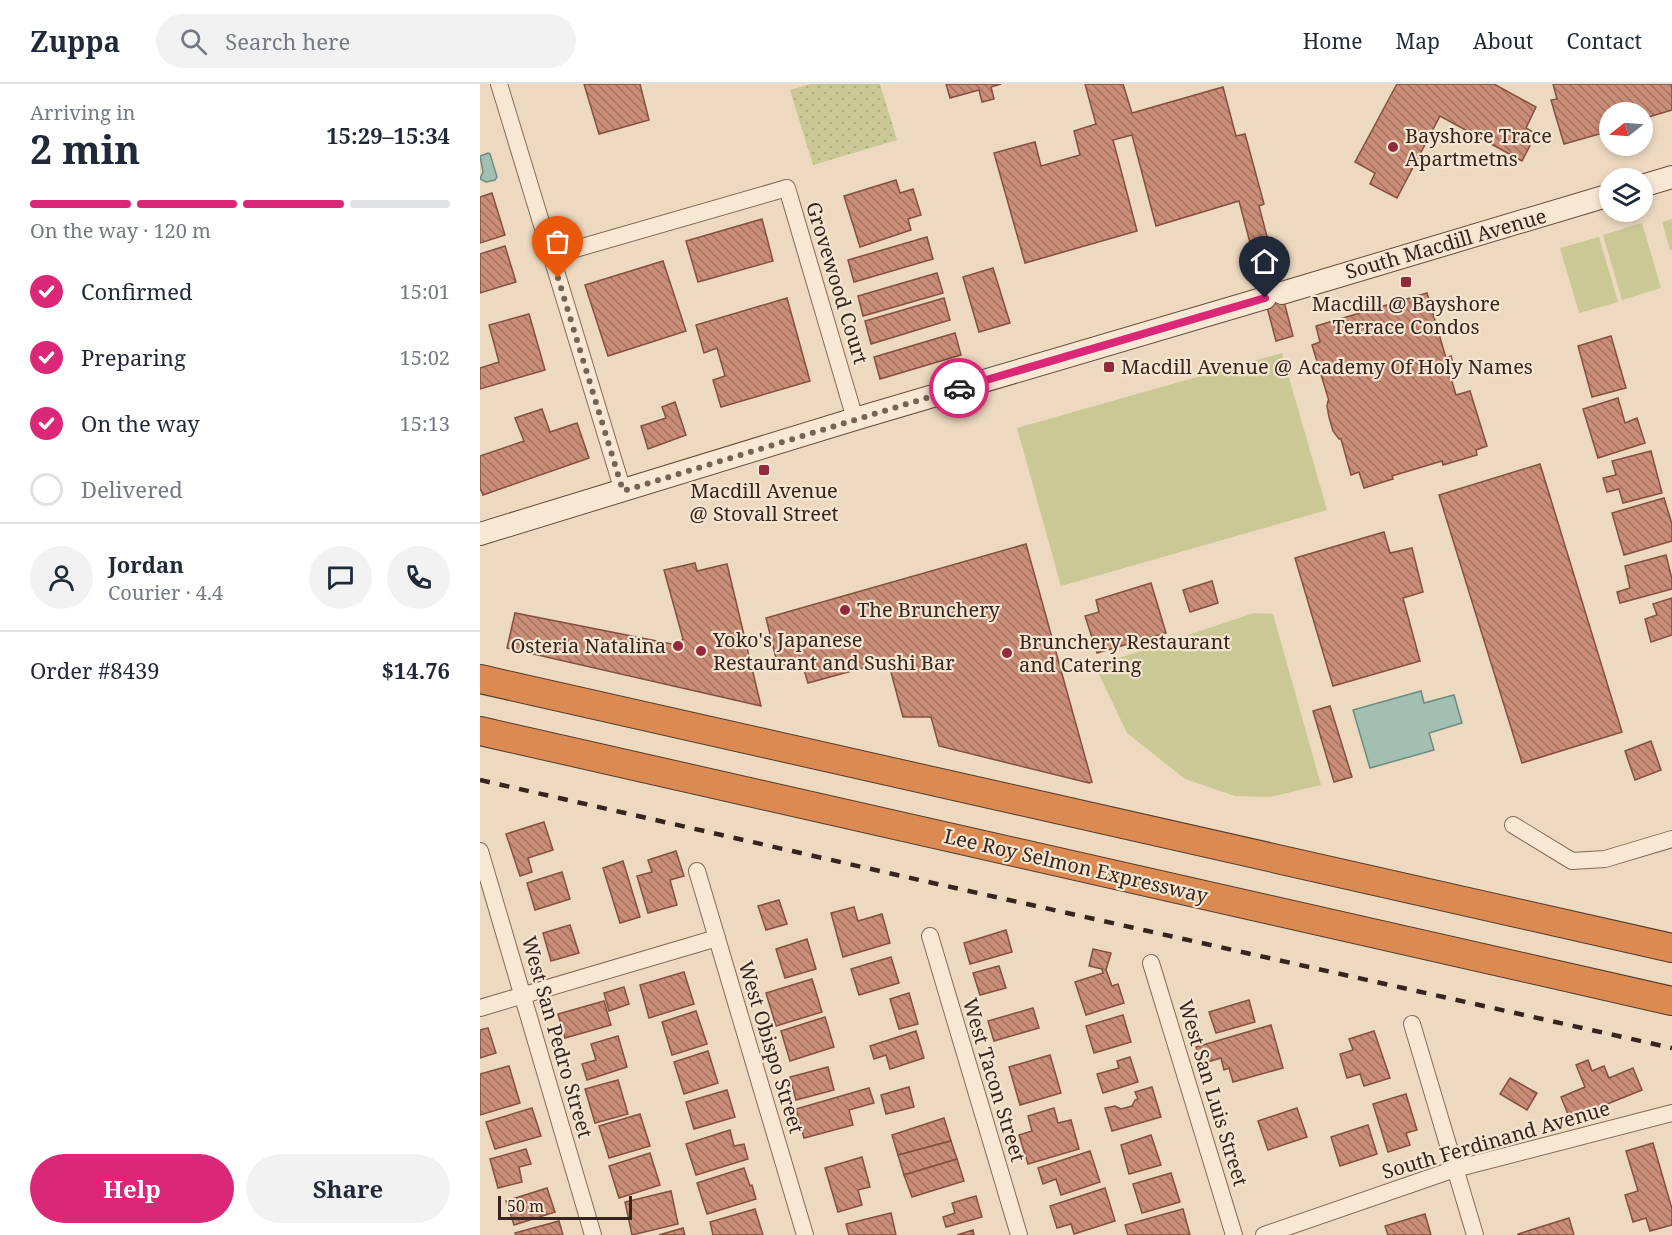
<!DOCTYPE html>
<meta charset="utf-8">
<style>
:root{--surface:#fff;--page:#f2f2f3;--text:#1f2937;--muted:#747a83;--line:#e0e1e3;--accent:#db2777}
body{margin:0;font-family:"Noto Serif",serif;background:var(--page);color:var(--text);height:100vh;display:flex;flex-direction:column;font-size:22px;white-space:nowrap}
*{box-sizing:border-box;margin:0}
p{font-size:20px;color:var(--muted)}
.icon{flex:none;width:33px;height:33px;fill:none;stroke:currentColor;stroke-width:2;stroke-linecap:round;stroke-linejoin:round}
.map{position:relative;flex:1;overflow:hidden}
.drawer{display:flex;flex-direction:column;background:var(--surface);width:480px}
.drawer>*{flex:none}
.needle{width:39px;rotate:253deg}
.fabs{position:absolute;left:1119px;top:18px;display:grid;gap:12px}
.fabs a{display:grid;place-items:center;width:54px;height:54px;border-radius:50%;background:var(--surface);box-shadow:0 3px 9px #0003;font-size:30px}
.scale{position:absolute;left:18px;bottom:15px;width:134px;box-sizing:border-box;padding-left:6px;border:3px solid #35251d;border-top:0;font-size:16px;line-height:21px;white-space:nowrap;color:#35251d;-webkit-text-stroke:4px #f4e4d0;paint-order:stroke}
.pin{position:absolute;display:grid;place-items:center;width:51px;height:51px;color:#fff;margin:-62px -26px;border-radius:50% 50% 50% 0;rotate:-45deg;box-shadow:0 0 6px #0007}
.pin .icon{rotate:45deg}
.courier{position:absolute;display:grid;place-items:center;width:60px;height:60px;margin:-30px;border:4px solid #db2777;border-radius:50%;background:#fff;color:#222;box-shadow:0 2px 8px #0007}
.summary em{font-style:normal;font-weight:700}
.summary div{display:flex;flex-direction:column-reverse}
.summary{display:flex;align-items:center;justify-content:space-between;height:102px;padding:0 30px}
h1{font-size:39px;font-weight:700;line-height:45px}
.bar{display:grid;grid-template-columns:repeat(4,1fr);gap:9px 6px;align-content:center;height:72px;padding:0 30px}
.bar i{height:8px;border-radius:4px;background:var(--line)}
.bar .selected{background:var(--accent)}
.bar p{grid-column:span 4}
.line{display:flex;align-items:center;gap:15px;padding:0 30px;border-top:2px solid var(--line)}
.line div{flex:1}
.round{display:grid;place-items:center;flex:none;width:63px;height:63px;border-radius:32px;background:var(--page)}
ol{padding:0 30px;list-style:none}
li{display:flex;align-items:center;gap:18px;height:66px}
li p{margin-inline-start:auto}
li .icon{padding:6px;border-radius:50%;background:var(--accent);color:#fff;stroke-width:4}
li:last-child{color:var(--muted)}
li i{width:33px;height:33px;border:3px solid var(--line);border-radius:50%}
.primary-button{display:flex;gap:12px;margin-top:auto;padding:12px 30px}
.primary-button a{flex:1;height:69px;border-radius:36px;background:var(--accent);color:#fff;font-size:24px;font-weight:700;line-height:69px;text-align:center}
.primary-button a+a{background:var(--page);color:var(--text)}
header{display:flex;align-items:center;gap:36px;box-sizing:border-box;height:84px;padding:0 30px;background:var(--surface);border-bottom:2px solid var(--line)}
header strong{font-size:28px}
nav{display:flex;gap:33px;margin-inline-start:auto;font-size:21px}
.search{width:420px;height:54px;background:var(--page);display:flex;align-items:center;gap:15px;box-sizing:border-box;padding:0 21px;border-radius:33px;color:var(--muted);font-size:22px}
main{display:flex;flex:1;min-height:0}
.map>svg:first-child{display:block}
.green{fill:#cac895}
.park{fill:url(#park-dots)}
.water{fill:#a3bfb2;stroke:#6b8c7f;stroke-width:1.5}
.building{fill:url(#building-back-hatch);stroke:#84503f;stroke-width:1.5}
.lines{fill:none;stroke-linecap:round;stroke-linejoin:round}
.street-casing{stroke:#856a59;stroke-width:18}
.secondary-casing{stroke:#674b3c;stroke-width:24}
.highway-casing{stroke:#53392d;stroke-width:30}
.street{stroke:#f8e7d3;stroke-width:16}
.secondary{stroke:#f8e7d3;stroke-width:22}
.highway{stroke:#db8a52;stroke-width:28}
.rail{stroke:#35251d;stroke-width:4.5;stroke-dasharray:10 10;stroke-linecap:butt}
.done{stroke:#756456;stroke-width:6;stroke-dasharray:0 10.8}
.route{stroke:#db2777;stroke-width:8}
.poi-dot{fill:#932a3b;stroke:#f4e4d0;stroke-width:2}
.labels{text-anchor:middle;stroke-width:4.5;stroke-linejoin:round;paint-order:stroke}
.poi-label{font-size:20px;fill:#35251d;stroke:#f4e4d0;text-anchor:start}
.street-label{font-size:20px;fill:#35251d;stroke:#f4e4d0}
</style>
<header>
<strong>Zuppa</strong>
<div class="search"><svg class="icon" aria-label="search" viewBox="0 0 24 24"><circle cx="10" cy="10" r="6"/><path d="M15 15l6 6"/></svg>Search here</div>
<nav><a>Home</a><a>Map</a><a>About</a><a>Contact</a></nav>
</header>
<main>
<section class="drawer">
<div class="summary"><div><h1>2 min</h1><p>Arriving in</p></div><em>15:29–15:34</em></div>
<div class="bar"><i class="selected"></i><i class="selected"></i><i class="selected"></i><i></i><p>On the way · 120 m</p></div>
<ol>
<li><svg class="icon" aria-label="check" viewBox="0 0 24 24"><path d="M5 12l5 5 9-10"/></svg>Confirmed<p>15:01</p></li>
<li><svg class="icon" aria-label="check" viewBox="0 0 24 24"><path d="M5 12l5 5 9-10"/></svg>Preparing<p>15:02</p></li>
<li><svg class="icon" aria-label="check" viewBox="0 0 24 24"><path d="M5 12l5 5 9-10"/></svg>On the way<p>15:13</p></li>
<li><i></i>Delivered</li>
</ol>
<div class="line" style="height:108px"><a class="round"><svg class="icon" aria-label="person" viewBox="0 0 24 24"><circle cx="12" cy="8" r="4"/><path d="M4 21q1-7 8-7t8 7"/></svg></a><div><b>Jordan</b><p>Courier · 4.4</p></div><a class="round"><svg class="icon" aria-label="chat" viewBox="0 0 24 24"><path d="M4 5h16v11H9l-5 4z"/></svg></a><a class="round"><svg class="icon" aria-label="phone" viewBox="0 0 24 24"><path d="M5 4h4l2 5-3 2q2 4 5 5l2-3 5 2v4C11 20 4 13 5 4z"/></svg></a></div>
<div class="line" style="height:78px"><div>Order #8439</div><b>$14.76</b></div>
<div class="primary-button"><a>Help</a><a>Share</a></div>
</section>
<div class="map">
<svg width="1192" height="1151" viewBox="0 0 1192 1151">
<defs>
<pattern id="park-dots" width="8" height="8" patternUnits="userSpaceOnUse" patternTransform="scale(1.5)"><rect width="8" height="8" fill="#cac895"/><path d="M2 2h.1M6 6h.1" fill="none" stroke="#aeac80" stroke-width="1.8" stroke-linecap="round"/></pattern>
<pattern id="building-back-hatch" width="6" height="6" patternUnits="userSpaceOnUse" patternTransform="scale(1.5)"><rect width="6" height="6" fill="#ca8d77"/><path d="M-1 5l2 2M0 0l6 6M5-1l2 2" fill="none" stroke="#a57361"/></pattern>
</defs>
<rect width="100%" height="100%" fill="#edd9c0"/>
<!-- green -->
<g class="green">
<path d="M1192,135v31h-2l-8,-28z"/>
<path d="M1162,139l19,65 -39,12 -19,-65z"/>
<path d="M1119,153l19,65 -39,11 -19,-65z"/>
<path d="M802,269l45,157 -266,76 -44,-158z"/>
<path d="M774,529l19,1 48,171 -51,12 -35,-1 -50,-17 -58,-46 -32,-67z"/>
</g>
<!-- park -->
<path class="park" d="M330,0h70l17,56 -84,25 -23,-75z"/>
<!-- water -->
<g class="water">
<path d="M8,69l2,1 7,23 -2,3 -9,2 -6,-3 3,-7 -3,-16z"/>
<path d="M941,607l3,12 30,-8 8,28 -33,10 5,17 -64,18 -17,-58z"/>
</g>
<!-- building -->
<g class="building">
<path d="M104,0h56l9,36 -50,14z"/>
<path d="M466,0h55l-10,3 3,12 -12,3 -3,-12 -29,8z"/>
<path d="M605,0h38l9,29 91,-26 13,49 9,-2 19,70 -5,2 34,130 -17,5 -37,-140 -83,25 -24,-91 -19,5 24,91 -112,32 -31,-110 41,-11 6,24 39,-11 -6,-24 22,-7z"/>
<path d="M917,0h97l42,23 -10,21 10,6 -14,27 -82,-45 -43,82 -27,-14 5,-11 -20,-11z"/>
<path d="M1073,0h119v26l-30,9v-7h-7v-1l-6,1h-19v19l-46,13 -13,-44 6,-1z"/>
<path d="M416,96l4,13 13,-4 8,26 -13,4 3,11 -51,17 -16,-51z"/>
<path d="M12,109l13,42 -25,8v-46z"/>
<path d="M282,135l11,42 -75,21 -12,-41z"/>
<path d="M447,153l6,22 -79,23 -6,-22z"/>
<path d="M25,162l11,36 -36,11v-39z"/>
<path d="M183,177l23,70 -78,25 -23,-71z"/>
<path d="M513,184l17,55 -31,9 -16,-55z"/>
<path d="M457,189l6,20 -80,23 -5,-20z"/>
<path d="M947,209l19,65 5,-2 2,7 -6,2 9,30 14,-4 17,55 -11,4 1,5 -34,10 -1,-4 -50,15 1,3 -29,9 -5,-16 -8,3 -10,-36h-2l-6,-8 -4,-14 -2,-11 1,-5h1l-17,-56 8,-3 -4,-16z"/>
<path d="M307,214l23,83 -89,26 -8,-27 12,-4 -8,-28 -13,5 -8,-28z"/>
<path d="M464,214l6,22 -79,24 -6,-23z"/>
<path d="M49,230l16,56 -65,19v-21l19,-6 -10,-37z"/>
<path d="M475,249l6,22 -81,24 -6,-22z"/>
<path d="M1131,252l15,52 -34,9 -14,-51z"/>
<path d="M1138,314l7,25 12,-5 8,25 -47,15 -15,-49z"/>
<path d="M195,318l11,33 -38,14 -7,-23 25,-8 -4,-11z"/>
<path d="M62,325l8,23 27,-9 12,35 -106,37 -3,-7v-32l44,-15 -9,-23z"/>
<path d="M1171,367l11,42 -39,10 -4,-14 -12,3 -4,-14 13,-3 -4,-14z"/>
<path d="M1060,380l82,268 -100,31 -83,-268z"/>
<path d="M1184,414l8,26v17l-48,14 -12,-42z"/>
<path d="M904,448l6,21 22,-5 11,44 -20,6 17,63 -87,25 -38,-128z"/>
<path d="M546,460l66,238 -3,1 -150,-37 -8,-29h-28l-15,-56 -80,22 -7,-23 -23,6 -12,-48z"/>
<path d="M1186,471l6,24v10l-52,14 -3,-11 13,-4 -5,-22z"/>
<path d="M215,479l2,8 30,-7 34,142 -254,-58 8,-35 162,32 6,-6 -19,-69z"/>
<path d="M732,497l6,22 -28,9 -7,-22z"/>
<path d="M671,499l15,50 -69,20 -12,-37 14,-4 -3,-12z"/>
<path d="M1192,514v37l-21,7 -6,-23 12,-4 -4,-11z"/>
<path d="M850,622l22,71 -18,5 -21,-71z"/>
<path d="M1171,657l10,29 -26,10 -10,-29z"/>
<path d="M64,738l9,28 -25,8 4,14 -12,4 -14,-42z"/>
<path d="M196,767l8,25 -14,4 7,25 -29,8 -11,-37 15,-4 -4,-12z"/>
<path d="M143,777l17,56 -20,6 -17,-55z"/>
<path d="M82,788l8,27 -35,11 -8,-27z"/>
<path d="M299,816l8,24 -21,6 -8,-24z"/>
<path d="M374,823l4,14 24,-7 8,29 -47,14 -12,-44z"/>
<path d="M90,841l9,28 -28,8 -8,-28z"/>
<path d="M526,846l6,22 -42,12 -6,-21z"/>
<path d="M327,855l9,30 -31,9 -9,-29z"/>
<path d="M613,865l18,4 -5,17 6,16 6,-2 6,19 -38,12 -11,-33 28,-9 -1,-4 -13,-3z"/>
<path d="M411,873l8,26 -40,12 -8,-26z"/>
<path d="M519,882l7,22 -26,7 -7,-22z"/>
<path d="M204,888l10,32 -45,14 -9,-33z"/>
<path d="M332,895l10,33 -46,14 -10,-33z"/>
<path d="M144,903l5,17 -20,7 -5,-18z"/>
<path d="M429,909l9,31 -19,5 -9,-30z"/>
<path d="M769,916l6,22 -39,11 -7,-21z"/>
<path d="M124,917l7,24 -46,13 -7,-24z"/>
<path d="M553,924l6,20 -45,13 -6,-20z"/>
<path d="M216,927l11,33 -35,11 -10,-33z"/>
<path d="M643,931l8,27 -37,11 -8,-27z"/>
<path d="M345,933l9,30 -44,14 -9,-30z"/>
<path d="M791,941l12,43 -50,14 -4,-14 -5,2 -3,-12 -20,6 -5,-17z"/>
<path d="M8,944l8,25 -16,5v-28z"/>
<path d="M436,947l8,27 -34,11 -4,-14 -12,4 -4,-13z"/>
<path d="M894,947l16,47 -26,8 -4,-12 -13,4 -7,-24 13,-4 -4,-11z"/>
<path d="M138,952l9,31 -40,13 -5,-16 14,-4 -5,-16z"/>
<path d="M228,967l10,32 -34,11 -10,-32z"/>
<path d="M570,971l11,38 -41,12 -11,-38z"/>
<path d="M650,973l8,25 -35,11 -6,-19 22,-6 -2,-7z"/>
<path d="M1108,976l4,11 12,-5 5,12 24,-10 9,22 -72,29 -9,-22 24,-10 -9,-22z"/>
<path d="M29,982l11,37 -40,12v-41z"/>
<path d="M348,983l6,23 -38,10 -6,-23z"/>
<path d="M1030,994l27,15 -10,17 -27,-16z"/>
<path d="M138,996l10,34 -33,9 -10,-34z"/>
<path d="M429,1003l5,20 -28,7 -5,-19z"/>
<path d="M672,1003l9,30 -49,14 -7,-23 10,-2 6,3 11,-3 3,-6 3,-1 -3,-7z"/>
<path d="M389,1004l5,15 -25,7 4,15 -49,13 -8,-29z"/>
<path d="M247,1006l8,27 -41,12 -8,-27z"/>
<path d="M926,1010l11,36 -11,3 4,12 -22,7 -15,-48z"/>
<path d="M52,1024l9,28 -46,13 -9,-27z"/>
<path d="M574,1024l4,15 13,-3 8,29 -51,15 -9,-29 13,-4 -4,-15z"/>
<path d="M817,1024l10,29 -39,13 -10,-29z"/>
<path d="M160,1030l10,32 -41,12 -10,-32z"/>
<path d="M464,1034l7,23 -53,14 -6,-20z"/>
<path d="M888,1041l9,29 -37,12 -9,-29z"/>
<path d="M250,1046l4,16 10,-2 4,15 -52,16 -10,-31z"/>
<path d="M671,1051l10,30 -32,9 -8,-29z"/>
<path d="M471,1057l6,18 -53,16 -6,-20z"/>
<path d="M1173,1059l19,66v16l-22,6 -4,-13 -13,4 -8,-27 13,-4 -12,-40z"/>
<path d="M46,1065l5,15 -12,3 3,15 -24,6 -8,-29z"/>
<path d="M610,1067l10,31 -39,13 -5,-16 -13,5 -5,-16z"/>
<path d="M170,1069l10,32 -41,13 -10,-32z"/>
<path d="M382,1073l8,30 -12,3 4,15 -24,7 -13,-44z"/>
<path d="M477,1075l7,22 -52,16 -8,-22z"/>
<path d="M264,1084l6,18 2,-1 4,14 -49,15 -10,-31z"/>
<path d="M691,1089l9,29 -38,11 -9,-29z"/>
<path d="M67,1104l8,24 -41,13 -8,-24z"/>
<path d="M625,1104l10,33 -41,13 -3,-10 -14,4 -7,-22z"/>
<path d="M191,1107l7,33 -46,11 -7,-33z"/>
<path d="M496,1112l6,21 -36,10 -3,-10 12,-4 -3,-10z"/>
<path d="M275,1125l8,26h-50l-3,-13z"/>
<path d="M703,1125l7,26h-62l-3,-10z"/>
<path d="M411,1129l5,22h-47l-3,-11z"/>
<path d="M945,1130l6,21h-43l-3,-9z"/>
<path d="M1089,1134l5,17h-56v-1z"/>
<path d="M79,1137l4,14h-47l-1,-2z"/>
<path d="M203,1144l2,7h-26z"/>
<path d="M493,1146l1,5h-17z"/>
</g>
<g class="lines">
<!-- street casing -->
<g class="street-casing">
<g id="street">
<path d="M19,0l124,407"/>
<path d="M71,172l236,-68 68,231"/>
<path d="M1033,741l59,36 33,-2 67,-20"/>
<path d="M0,767l113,384"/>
<path d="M217,787l108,364"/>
<path d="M450,852l89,299"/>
<path d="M671,879l83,272"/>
<path d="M0,924l237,-70"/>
<path d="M932,940l63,211"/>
<path d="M784,1151l191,-66 217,-56"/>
</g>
</g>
<!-- secondary casing -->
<g class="secondary-casing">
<g id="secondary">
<path d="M1162,102l30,-9"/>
<path d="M802,209l328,-98"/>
<path d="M0,450l375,-115 410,-121"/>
</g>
</g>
<!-- highway casing -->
<g class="highway-casing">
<g id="highway">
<path d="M0,595l1192,269"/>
<path d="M0,647l1192,270"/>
</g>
</g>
<!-- street -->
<use href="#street" class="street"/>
<!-- secondary -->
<use href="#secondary" class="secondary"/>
<!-- highway -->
<use href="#highway" class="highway"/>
<!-- rail -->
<path class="rail" d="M0,696l426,97 766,171"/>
</g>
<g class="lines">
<!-- done -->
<path class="done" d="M78,194l65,213 336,-103"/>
<!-- route -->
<path class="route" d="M479,304l306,-90"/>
</g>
<!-- markers -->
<g class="poi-dot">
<circle cx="913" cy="63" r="6"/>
<rect x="920" y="192" width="12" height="12" rx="3"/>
<rect x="623" y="277" width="12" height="12" rx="3"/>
<rect x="278" y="380" width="12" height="12" rx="3"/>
<circle cx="365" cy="526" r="6"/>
<circle cx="198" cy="562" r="6"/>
<circle cx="221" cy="567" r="6"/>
<circle cx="527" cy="569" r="6"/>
</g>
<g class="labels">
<!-- poi labels -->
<g class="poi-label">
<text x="925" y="59">Bayshore Trace<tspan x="925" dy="23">Apartmetns</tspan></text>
<text x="926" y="227" text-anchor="middle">Macdill @ Bayshore<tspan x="926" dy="23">Terrace Condos</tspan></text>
<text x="641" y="290">Macdill Avenue @ Academy Of Holy Names</text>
<text x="284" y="414" text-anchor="middle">Macdill Avenue<tspan x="284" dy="23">@ Stovall Street</tspan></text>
<text x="377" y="533">The Brunchery</text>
<text x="233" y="563">Yoko's Japanese<tspan x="233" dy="23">Restaurant and Sushi Bar</tspan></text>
<text x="539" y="565">Brunchery Restaurant<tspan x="539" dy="23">and Catering</tspan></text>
<text x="186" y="569" text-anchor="end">Osteria Natalina</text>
</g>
<!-- street labels -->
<g class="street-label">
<text transform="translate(966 160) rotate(-16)" y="7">South Macdill Avenue</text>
<text transform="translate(357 199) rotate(73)" y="7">Grovewood Court</text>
<text transform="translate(596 782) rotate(13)" y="7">Lee Roy Selmon Expressway</text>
<text transform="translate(77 953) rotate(74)" y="7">West San Pedro Street</text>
<text transform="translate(291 963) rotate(73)" y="7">West Obispo Street</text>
<text transform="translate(514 996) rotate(73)" y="7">West Tacon Street</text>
<text transform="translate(733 1009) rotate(73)" y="7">West San Luis Street</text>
<text transform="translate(1016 1056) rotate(-16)" y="7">South Ferdinand Avenue</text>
</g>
</g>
</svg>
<div class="fabs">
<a><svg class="needle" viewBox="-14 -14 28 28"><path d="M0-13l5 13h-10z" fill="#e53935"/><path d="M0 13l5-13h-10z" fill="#747a83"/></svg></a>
<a><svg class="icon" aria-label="layers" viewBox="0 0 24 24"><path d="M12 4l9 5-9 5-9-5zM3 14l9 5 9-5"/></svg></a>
</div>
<div class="scale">50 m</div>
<div class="pin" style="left:78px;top:194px;background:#ea580c"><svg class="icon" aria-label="bag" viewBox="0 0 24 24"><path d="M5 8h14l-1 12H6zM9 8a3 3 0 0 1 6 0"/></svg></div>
<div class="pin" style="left:785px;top:214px;background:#1f2937"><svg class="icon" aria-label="home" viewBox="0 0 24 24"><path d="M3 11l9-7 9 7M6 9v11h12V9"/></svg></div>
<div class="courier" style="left:479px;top:304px"><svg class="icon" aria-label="car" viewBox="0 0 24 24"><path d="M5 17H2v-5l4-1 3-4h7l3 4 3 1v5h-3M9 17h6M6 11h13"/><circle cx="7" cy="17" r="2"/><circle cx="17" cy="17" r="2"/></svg></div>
</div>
</main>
